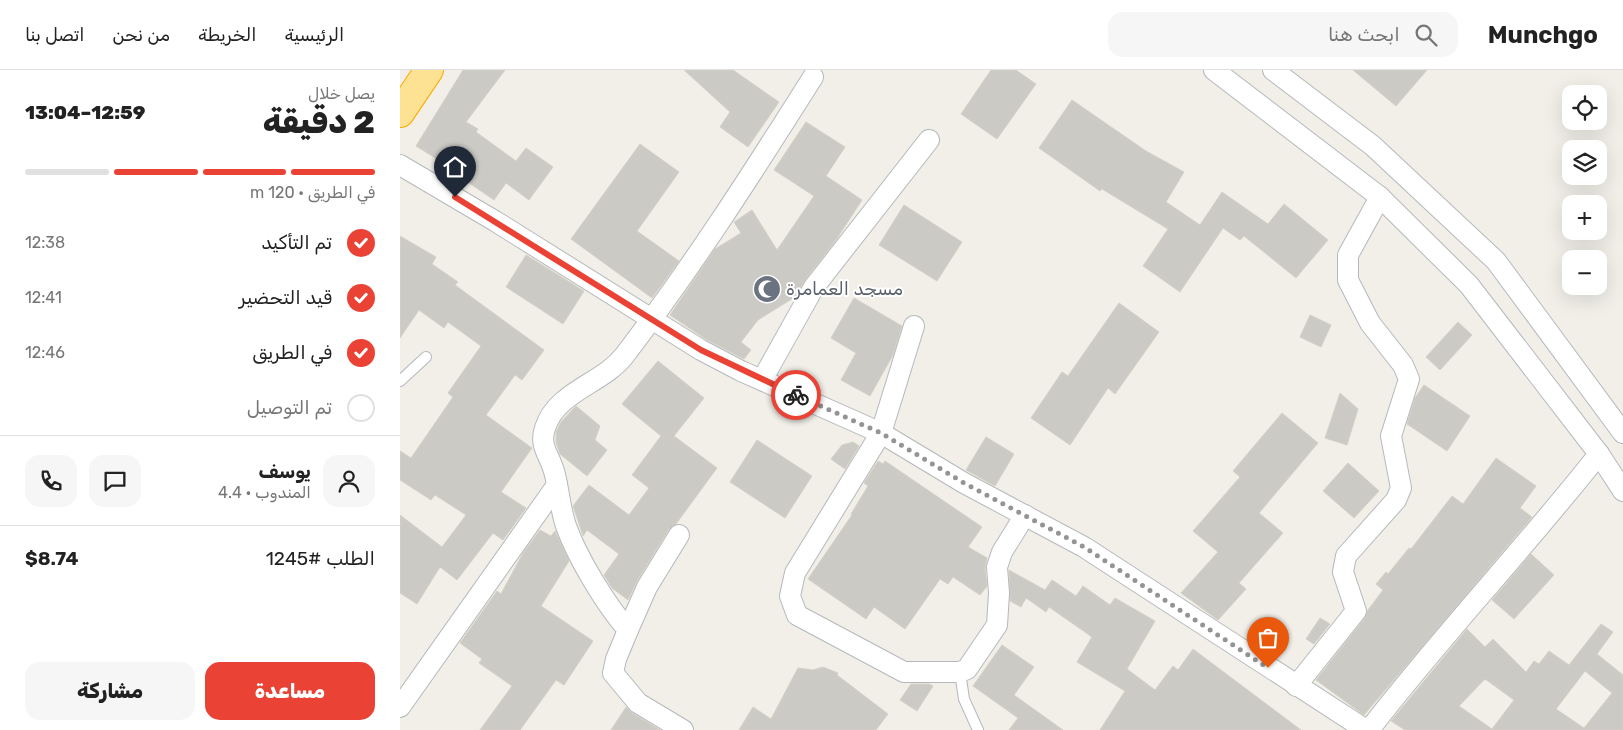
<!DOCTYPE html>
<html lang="ar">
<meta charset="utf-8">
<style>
:root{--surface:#fff;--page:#f6f6f6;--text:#222;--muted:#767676;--line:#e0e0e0;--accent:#ea4335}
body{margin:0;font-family:Rubik,Vazirmatn,sans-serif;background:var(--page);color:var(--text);direction:rtl;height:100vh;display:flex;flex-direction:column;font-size:19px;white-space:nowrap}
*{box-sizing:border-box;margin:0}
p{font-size:16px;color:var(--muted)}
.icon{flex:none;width:28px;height:28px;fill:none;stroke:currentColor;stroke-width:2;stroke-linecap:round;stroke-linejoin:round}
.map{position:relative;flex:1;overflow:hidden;direction:ltr}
.drawer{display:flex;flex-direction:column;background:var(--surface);width:400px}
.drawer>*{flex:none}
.tools{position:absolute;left:1162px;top:15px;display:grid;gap:10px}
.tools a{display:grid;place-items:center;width:45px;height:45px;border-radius:10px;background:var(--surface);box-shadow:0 5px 20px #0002;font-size:25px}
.pin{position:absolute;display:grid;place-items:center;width:42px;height:42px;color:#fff;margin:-51px -21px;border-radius:50% 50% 50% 0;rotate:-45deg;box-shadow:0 0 5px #0007}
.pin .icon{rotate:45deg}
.courier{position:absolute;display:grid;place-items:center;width:50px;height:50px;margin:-25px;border:4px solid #ea4335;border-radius:50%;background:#fff;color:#222;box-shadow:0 1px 6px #0007}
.headline em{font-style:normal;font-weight:800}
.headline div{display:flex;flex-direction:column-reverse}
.headline{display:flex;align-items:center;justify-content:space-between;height:85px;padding:0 25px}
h1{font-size:32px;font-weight:800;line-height:38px}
.bar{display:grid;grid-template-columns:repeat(4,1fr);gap:8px 5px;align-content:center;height:60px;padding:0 25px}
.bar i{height:6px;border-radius:4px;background:var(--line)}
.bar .current{background:var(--accent)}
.bar p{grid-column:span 4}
.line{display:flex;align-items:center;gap:12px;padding:0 25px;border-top:1px solid var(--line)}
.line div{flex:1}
.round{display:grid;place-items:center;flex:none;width:52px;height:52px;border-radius:15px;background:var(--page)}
ol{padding:0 25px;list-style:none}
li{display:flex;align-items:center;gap:15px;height:55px}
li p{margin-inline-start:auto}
li .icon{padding:5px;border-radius:50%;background:var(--accent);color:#fff;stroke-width:4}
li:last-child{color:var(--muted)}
li i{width:28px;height:28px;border:2px solid var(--line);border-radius:50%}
.primary-button{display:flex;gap:10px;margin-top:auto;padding:10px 25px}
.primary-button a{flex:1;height:58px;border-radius:15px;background:var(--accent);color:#fff;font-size:20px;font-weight:800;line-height:58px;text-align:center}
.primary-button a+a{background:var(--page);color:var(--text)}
header{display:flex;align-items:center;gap:30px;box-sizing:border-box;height:70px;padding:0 25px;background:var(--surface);border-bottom:1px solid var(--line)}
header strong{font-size:24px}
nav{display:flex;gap:28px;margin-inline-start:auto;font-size:18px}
.search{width:350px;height:45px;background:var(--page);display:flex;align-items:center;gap:12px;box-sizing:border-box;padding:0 18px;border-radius:15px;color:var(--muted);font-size:19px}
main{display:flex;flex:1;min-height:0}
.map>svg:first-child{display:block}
.building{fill:#cccac5;stroke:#d6d1c6;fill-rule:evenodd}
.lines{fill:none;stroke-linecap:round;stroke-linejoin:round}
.lane-casing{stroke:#b5b8bc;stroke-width:12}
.street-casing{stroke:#b5b8bc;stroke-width:22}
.highway-casing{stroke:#f9ab00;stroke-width:30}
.lane{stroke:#fff;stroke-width:10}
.street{stroke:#fff;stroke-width:20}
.highway{stroke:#fde293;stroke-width:28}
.done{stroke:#929495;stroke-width:5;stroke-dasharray:0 9}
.route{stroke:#ea4335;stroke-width:6}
.labels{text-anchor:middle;stroke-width:4;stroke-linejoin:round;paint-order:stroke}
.worship-label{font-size:18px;fill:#5b616d;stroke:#fff;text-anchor:start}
</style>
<header>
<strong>Munchgo</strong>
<div class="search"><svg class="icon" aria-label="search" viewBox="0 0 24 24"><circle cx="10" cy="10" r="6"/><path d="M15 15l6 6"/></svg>ابحث هنا</div>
<nav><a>الرئيسية</a><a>الخريطة</a><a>من نحن</a><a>اتصل بنا</a></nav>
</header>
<main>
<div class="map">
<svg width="1223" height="660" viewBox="0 0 1223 660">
<rect width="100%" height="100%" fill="#f1efe8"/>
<!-- building -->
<g class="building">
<path d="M63,0h42l-39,52 12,7 -2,3 40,29 10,-13 27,19 -24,33 -23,-17 -12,17 -35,-24 2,-2 -45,-28z"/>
<path d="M284,0h49l46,32 -31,45 -28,-20 10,-15z"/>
<path d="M591,0h25l20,14 -39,55 -36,-25z"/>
<path d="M953,0h74l-31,36z"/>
<path d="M672,30l74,51 38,21 -18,30 34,23 22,-33 46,32 16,-20 44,36 -32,38 -52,-42 -4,4 -17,-12 -43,64 -37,-26 25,-37 -66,-40 -2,2 -61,-43z"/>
<path d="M406,52l39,25 -19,29 36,24 -26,40 -31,40 -10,17 -37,23 -17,22 10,8 -7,9 -37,-19 -37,-25 45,-66 26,-16 -7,-11 18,-12 25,40 37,-54 -40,-26z"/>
<path d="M240,74l39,28 -42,59 42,30 -27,37 -81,-59z"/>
<path d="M504,135l58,37 -25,39 -58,-36z"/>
<path d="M0,166l36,21 -4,7 26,18 -3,3 89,65 -22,30 -7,-5 -29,40 46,33 -31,44 25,16 -23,32 -10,-7 -36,47 -17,-13 -23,37 -17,-11v-78l42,32 24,-32 -31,-20 -4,5 -31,-20v-29l11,7 42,-61 -5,-4 33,-47 -33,-24 -4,6 -25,-18 -19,28z"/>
<path d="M126,185l58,36 -21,33 -57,-37z"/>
<path d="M454,228l48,28 -9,29 -23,41 -29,-16 15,-27 -25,-15z"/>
<path d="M719,233l40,29 -44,62 -7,-6 -38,57 -39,-27 31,-46 6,4z"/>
<path d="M910,245l21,10 -10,22 -21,-10z"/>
<path d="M1058,252l14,13 -32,35 -14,-13z"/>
<path d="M258,291l46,37 -30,38 43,32 -41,56 -7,5 -32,52 -9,19 -16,-12 -8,-13 15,-21 -32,-24 -4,6 -10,-30 16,-21 40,30 20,-27 -17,-13 29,-39 -39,-32z"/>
<path d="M1024,315l46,31 -23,35 -40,-27 8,-26z"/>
<path d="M940,323l18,16 -11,36 -22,-7z"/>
<path d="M176,336l24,20 -5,14 12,10 -20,26 -27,-22 -4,-12v-10l5,-10z"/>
<path d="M882,343l36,30 -59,70 24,20 -44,50 7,6 -28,31 -37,-27 37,-41 -25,-21 47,-54 -7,-6z"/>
<path d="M586,367l28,17 -19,32 -29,-16z"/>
<path d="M357,370l55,36 -27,42 -55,-36z"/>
<path d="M453,372l6,4 -14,23 -14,-10 11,-14z"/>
<path d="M1096,388l40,28 -16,22 12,9 -168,198 -48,-35 49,-62 3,-8 15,-20 -7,-6 10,-12 2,2 21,-26 2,1 41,-53 11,8z"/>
<path d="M478,391l5,3 2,-3 97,66 -14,20 19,11 -2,10 2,18 -7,9 -27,-18 -5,7 -8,-5 -35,50 -31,-22 -8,12 -58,-40 44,-64 -1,-1 17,-28 -4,-3z"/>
<path d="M948,393l31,28 -25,27 -31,-27z"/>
<path d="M140,460l11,6 4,-5 14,30 -28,45 52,35 -29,44 -8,-5 -36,50h-40l32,-44 -33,-23 3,-4 -22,-16 37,-52 4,3 22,-41z"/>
<path d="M1131,484l23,21 -40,44 -22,-19z"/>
<path d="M609,500l36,20 7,-10 24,16 7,-10 27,19 5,-7 40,23 -28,48 28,21 18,-24 5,4 15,-21 108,81h-201l25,-39 -48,-29 15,-25 -43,-30 -3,5 -20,-14 -5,9 -11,-6z"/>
<path d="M920,548l10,6 -16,20 -8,-5z"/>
<path d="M1201,554l12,8 -16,22 26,21v55h-218l-14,-9 76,-92 18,18 8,-8 33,33 8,-11 5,3 10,-13 20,14zM1185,601l27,22 -28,35 -28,-19zM1085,609l29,21 -22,29 -33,-23z"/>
<path d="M602,575l32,22 -20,28 49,35h-54l9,-12 -45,-32z"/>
<path d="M423,597l15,6 -1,2 51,39 -12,16h-137l14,-23 18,12 27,-51 15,2z"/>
<path d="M511,614h18l4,2 -16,25 -17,-11z"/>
<path d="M226,637l6,6 28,17h-49z"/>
</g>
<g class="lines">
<!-- lane casing -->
<g class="lane-casing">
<g id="lane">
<path d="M0,311l26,-24"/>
<path d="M560,602l4,27 14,31"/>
</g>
</g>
<!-- street casing -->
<g class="street-casing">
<g id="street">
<path d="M814,0l166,127 89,88 130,169 24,37"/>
<path d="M873,0l100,76 123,115 127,172"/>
<path d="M0,95l95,56 206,129 40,21 140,62 83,50 120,64 282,183"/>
<path d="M514,256l-33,107 -86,140 -5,23 7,19 107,57h56l7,-3 30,-44 2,-32 -2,-26 5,-15 23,-37"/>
<path d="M362,310l52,-93 115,-147"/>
<path d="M228,560l19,-43 32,-52"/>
<path d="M896,616l60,-75 -13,-39 3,-16 50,-56 5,-12 -10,-52 18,-57 -6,-14 -33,-42 -22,-43v-25l32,-58"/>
<path d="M0,637l157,-222"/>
<path d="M283,660l-45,-27 -25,-30 3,-14 12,-29c-22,-25 -51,-73 -62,-104 -6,-18 -7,-37 -12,-55 -5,-17 -15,-25 -9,-43 12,-37 57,-44 79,-72 69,-90 129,-184 189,-279"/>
<path d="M969,660c73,-95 156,-182 230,-276"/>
</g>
</g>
<!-- highway casing -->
<g class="highway-casing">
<path id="highway" d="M0,43l29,-43"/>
</g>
<!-- lane -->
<use href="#lane" class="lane"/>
<!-- street -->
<use href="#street" class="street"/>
<!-- highway -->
<use href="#highway" class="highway"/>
</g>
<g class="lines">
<!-- done -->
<path class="done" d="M396,325l85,38 83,50 120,64 184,121"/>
<!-- route -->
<path class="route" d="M55,127l246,153 95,45"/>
</g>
<!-- icons -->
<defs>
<g id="mosque-disc" transform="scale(1.4375)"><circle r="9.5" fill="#6b7280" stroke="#fff"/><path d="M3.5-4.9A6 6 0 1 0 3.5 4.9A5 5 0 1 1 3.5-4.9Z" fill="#fff"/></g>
</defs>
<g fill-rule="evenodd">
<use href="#mosque-disc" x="367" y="219"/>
</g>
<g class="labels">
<!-- worship labels -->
<g class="worship-label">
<text x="386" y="225">مسجد العمامرة</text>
</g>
</g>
</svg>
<div class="tools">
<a><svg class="icon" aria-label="locate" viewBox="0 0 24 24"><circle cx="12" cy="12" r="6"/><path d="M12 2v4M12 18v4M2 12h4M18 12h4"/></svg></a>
<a><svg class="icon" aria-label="layers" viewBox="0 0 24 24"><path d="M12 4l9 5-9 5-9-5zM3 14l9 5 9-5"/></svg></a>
<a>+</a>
<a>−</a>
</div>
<div class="pin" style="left:868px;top:598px;background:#ea580c"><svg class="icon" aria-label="bag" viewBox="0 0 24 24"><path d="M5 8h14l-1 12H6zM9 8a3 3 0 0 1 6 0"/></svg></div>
<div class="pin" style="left:55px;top:127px;background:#1f2937"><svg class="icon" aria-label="home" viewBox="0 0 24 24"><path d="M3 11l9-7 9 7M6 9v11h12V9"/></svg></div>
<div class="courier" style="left:396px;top:325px"><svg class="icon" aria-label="bike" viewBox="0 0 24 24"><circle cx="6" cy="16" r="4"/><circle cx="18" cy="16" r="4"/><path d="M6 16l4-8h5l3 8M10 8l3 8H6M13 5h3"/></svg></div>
</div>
<section class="drawer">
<div class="headline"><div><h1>2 دقيقة</h1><p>يصل خلال</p></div><em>12:59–13:04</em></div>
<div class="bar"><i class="current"></i><i class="current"></i><i class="current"></i><i></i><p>في الطريق · 120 m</p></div>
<ol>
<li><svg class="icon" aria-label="check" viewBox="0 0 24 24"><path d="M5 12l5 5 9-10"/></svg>تم التأكيد<p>12:38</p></li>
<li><svg class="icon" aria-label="check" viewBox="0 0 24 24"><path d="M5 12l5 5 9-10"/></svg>قيد التحضير<p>12:41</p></li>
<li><svg class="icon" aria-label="check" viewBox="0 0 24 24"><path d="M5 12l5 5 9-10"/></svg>في الطريق<p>12:46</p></li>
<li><i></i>تم التوصيل</li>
</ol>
<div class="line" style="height:90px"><a class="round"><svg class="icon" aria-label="person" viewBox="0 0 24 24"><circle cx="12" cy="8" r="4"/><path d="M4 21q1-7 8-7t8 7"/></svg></a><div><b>يوسف</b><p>المندوب · 4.4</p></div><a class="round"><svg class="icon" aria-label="chat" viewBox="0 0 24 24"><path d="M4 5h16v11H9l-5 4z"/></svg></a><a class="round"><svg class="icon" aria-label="phone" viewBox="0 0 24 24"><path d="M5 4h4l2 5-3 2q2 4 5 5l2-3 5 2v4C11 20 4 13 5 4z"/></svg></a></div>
<div class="line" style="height:65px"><div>الطلب #1245</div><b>$8.74</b></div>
<div class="primary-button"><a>مساعدة</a><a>مشاركة</a></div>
</section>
</main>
